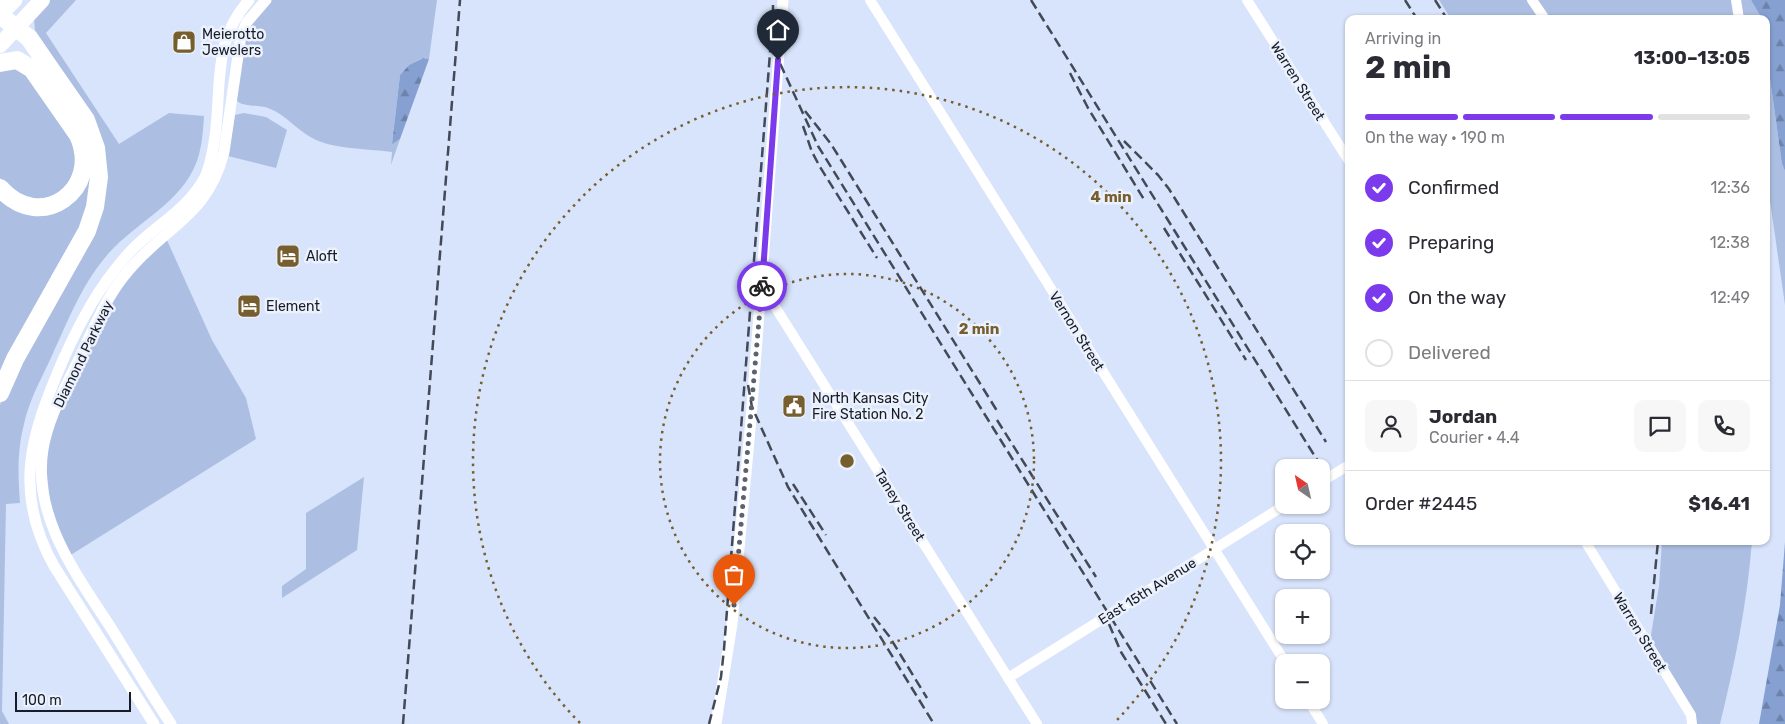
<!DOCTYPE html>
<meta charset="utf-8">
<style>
:root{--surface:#fff;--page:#f7f7f7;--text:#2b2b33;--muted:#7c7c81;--line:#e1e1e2;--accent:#7c3aed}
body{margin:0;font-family:Rubik,sans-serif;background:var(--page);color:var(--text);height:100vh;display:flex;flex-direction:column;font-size:19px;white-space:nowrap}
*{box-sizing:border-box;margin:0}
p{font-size:16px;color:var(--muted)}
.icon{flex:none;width:28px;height:28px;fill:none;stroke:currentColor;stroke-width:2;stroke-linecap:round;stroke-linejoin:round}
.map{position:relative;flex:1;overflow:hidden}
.drawer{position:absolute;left:1345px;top:15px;width:425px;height:530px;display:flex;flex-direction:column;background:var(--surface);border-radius:10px;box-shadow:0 1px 4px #0004}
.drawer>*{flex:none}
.needle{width:32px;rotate:326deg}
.fabs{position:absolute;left:1275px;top:459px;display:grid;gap:10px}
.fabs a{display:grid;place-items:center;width:55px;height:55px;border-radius:10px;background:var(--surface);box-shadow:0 1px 4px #0004;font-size:25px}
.scale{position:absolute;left:15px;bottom:12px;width:116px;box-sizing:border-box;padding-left:5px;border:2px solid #171c26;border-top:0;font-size:14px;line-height:18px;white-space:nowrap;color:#171c26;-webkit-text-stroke:4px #ebf1fd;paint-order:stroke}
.pin{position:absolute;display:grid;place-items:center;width:42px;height:42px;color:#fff;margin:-51px -21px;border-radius:50% 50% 50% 0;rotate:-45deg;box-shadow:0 0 5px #0007}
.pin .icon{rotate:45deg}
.courier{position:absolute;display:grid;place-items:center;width:50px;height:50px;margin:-25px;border:4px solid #7c3aed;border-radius:50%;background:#fff;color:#222;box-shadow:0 1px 6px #0007}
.summary em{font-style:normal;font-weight:700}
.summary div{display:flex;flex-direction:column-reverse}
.summary{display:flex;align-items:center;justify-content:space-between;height:85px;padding:0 20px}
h1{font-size:32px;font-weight:700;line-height:38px}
.bar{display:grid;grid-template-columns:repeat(4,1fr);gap:8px 5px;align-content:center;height:60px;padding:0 20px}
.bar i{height:6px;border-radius:4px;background:var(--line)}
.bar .current{background:var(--accent)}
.bar p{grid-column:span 4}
.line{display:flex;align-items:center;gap:12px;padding:0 20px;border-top:1px solid var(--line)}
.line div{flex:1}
.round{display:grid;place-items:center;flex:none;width:52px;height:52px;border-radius:10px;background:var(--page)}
ol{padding:0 20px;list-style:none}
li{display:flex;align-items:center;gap:15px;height:55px}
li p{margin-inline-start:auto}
li .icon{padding:5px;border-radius:50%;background:var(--accent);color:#fff;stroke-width:4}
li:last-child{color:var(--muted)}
li i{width:28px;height:28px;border:2px solid var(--line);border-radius:50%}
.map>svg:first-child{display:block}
.grass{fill:#acbfe2}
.forest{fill:url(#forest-firs)}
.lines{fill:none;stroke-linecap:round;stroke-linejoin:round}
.minor{stroke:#fff;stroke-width:10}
.tertiary{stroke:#fff;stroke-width:11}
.primary{stroke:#fff;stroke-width:15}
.trunk{stroke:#fff;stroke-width:16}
.motorway{stroke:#fff;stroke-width:18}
.rail{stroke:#434956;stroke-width:2.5;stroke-dasharray:10 5;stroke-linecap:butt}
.done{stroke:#5b6271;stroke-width:5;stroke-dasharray:0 9}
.route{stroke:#7c3aed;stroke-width:6}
.ring{fill:none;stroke:#765e2e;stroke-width:2.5;stroke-dasharray:2.5 5}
.labels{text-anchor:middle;stroke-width:5;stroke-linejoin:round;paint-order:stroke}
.poi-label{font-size:14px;fill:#171c26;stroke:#ebf1fd;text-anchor:start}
.street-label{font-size:14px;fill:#171c26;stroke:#ebf1fd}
.centre{fill:#765e2e;stroke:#ebf1fd;stroke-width:2.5}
.ring-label{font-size:15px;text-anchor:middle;font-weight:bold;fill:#765e2e;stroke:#ebf1fd;stroke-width:5;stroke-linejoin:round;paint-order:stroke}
</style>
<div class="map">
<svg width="1785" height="724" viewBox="0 0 1785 724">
<defs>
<pattern id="forest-firs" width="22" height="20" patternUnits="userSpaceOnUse" patternTransform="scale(1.25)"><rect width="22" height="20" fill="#85a0d1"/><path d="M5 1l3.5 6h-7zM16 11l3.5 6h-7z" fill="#6c82a9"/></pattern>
</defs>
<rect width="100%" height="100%" fill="#d8e4fc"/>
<!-- grass -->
<g class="grass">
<path d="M48,0h28l-30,33 73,111 50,-31 35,3c-1,16 -2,31 -7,45 -15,42 -61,61 -89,93 -27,31 -41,69 -58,106 -10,21 -21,41 -26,64 -7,26 -6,52 -4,79l-14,1 -4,207 7,13h-9v-319l14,-37 77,-133v-121l-56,-84 -1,-11z"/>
<path d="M268,0h169l-8,59 -7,-1 -13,7 -9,10 -8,68 8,-4 -9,26 1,-13c-22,-3 -56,-3 -76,-12 -18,-8 -29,-25 -48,-32 -9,-4 -25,0 -32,-8l6,-63z"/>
<path d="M1439,0h312l11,19h-311z"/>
<path d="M1766,50l16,114 3,7v134l-19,-132z"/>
<path d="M8,67l15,2 50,69 5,32 -18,24 -27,7 -26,-14 -7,-9v-109z"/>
<path d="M244,113l22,4 21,13 -11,38 -48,-12 7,-41z"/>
<path d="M89,166l4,21 -13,40 -27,46 -53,104v-182l41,16z"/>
<path d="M166,238l46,102 34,58 10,41 -187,117 -18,-44 -5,-47 4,-35 62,-135z"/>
<path d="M364,477l-7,73 -75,48v-12l24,-17v-56z"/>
<path d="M1662,541h90c-5,63 -17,122 -32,183h-25l-45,-83 9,-55z"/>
</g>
<!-- forest -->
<g class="forest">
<path d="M1751,0h34v171l-3,-7 -16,-114v-31h-4z"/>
<path d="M423,58l6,1 -29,80 -8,5 8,-69 9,-10z"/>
<path d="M1785,542v182h-26l21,-119z"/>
</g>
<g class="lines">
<!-- minor -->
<g class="minor">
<path d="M870,0l415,662"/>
<path d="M1247,0l102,161"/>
<path d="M1532,0l13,19"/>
<path d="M1736,0l3,19"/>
<path d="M762,286l275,438"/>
<path d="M1321,482l28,-17"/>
<path d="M1585,541l106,174 1,9"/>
<path d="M1008,678l277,-173"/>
<path d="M1308,700l15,24"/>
</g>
<!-- tertiary -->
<g class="tertiary">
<path d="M154,724l-100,-158c-42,-75 -23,-132 9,-206 17,-38 36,-74 65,-106 25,-28 59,-43 77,-77 6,-13 8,-27 10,-41 7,-51 -3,-94 34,-136"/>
<path d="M171,724c-21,-32 -40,-64 -60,-96 -34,-53 -79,-111 -68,-179 5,-30 20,-57 33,-84 16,-32 29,-68 53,-95 38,-45 79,-54 95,-118l17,-117 6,-13 19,-22"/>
<path d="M716,724l16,-100 19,-205 32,-419"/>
</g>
<!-- primary -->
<path class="primary" d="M0,15l15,-15"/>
<!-- trunk -->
<path class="trunk" d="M0,45l42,-45"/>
<!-- motorway -->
<g class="motorway">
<path d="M0,2l2,-2"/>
<path d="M0,63l17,-3 15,9 46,66c25,55 -38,99 -78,53"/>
<path d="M0,393l15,-34 72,-128 8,-24 4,-30 -3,-29 -10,-28 -57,-82 -29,-23"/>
</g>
<!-- rail -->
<g class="rail">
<path d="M1031,0l293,471"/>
<path d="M1405,0l12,19"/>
<path d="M1435,0l12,19"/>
<path d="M773,5v34l5,20 40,87 359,578"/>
<path d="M1070,73l18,35 57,93"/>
<path d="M805,111l26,33 168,270"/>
<path d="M803,126l9,26 8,15 57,91"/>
<path d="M1124,141l34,34 11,14 157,253"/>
<path d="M1164,228l82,132"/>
<path d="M748,385l4,22 36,80 146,237"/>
<path d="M997,420l99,157"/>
<path d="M793,484l33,51"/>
<path d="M1651,614l7,-73"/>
<path d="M874,617l15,19 38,62"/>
<path d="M1109,624l12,28 45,72"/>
<path d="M403,724l57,-724"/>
<path d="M709,724l12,-47 3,-28 47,-609"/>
</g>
</g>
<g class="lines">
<!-- done -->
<path class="done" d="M734,605l28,-319"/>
<!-- route -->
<path class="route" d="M762,286l16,-226"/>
</g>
<!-- distance rings -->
<g class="ring">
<circle cx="847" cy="461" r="187"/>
<path d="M580 723A374 374 0 1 1 1114 723"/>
</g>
<!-- icons -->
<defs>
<g id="shop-square" transform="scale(1.25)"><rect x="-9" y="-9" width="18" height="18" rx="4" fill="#765e2e" stroke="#ebf1fd"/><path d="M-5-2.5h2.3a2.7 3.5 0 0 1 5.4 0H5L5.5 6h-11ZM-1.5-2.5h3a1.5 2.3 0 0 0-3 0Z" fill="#fff"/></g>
<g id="hotel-square" transform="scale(1.25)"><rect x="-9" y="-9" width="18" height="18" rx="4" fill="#765e2e" stroke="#ebf1fd"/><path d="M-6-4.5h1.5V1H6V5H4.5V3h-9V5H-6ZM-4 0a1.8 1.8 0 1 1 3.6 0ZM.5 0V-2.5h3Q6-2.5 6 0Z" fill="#fff"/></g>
<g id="civic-square" transform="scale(1.25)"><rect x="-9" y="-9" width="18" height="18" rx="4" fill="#765e2e" stroke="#ebf1fd"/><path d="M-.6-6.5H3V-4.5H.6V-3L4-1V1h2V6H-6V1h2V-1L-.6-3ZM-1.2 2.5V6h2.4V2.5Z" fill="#fff"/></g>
</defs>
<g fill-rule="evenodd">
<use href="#shop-square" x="184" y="42"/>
<use href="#hotel-square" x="288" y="256"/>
<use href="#hotel-square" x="249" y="306"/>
<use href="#civic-square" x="794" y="406"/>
</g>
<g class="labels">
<!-- poi labels -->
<g class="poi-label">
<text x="202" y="39">Meierotto<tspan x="202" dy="16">Jewelers</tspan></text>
<text x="306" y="261">Aloft</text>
<text x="266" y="311">Element</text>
<text x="812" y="403">North Kansas City<tspan x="812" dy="16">Fire Station No. 2</tspan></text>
</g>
<!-- street labels -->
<g class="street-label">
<text transform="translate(1298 81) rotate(58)" y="5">Warren Street</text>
<text transform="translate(1077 331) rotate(58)" y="5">Vernon Street</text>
<text transform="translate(83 354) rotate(-64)" y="5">Diamond Parkway</text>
<text transform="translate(900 505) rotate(58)" y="5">Taney Street</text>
<text transform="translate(1147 591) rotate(-32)" y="5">East 15th Avenue</text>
<text transform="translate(1640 632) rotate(59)" y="5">Warren Street</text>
</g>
</g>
<circle cx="847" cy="461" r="8" class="centre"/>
<g class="ring-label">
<text x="1111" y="202">4 min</text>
<text x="979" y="334">2 min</text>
</g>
</svg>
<div class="fabs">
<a><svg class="needle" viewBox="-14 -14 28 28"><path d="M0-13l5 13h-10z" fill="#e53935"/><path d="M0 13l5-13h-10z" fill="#7c7c81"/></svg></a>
<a><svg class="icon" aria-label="locate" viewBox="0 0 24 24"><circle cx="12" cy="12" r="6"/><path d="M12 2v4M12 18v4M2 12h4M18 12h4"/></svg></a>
<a>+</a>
<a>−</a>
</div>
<div class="scale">100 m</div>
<div class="pin" style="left:734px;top:605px;background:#ea580c"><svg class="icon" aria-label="bag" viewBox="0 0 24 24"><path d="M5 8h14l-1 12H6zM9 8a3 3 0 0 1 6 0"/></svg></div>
<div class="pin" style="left:778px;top:60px;background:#1f2937"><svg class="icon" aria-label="home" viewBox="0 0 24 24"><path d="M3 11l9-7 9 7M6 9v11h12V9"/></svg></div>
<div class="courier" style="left:762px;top:286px"><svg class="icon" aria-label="bike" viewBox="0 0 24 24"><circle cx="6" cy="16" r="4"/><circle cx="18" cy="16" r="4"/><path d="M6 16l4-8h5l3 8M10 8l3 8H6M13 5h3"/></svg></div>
<section class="drawer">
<div class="summary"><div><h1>2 min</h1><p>Arriving in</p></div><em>13:00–13:05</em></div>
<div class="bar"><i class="current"></i><i class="current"></i><i class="current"></i><i></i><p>On the way · 190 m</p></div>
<ol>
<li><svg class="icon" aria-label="check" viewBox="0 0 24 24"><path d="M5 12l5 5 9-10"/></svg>Confirmed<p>12:36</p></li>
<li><svg class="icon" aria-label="check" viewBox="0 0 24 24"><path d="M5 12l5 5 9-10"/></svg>Preparing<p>12:38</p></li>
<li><svg class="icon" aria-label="check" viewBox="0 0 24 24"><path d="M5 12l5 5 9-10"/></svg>On the way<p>12:49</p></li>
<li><i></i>Delivered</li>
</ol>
<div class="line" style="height:90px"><a class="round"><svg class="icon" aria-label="person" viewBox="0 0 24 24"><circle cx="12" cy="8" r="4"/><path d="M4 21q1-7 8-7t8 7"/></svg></a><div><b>Jordan</b><p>Courier · 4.4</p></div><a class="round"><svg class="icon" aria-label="chat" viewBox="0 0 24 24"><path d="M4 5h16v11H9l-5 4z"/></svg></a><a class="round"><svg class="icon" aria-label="phone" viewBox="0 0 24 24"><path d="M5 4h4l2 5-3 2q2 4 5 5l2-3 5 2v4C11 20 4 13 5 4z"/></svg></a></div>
<div class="line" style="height:65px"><div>Order #2445</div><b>$16.41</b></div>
</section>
</div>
